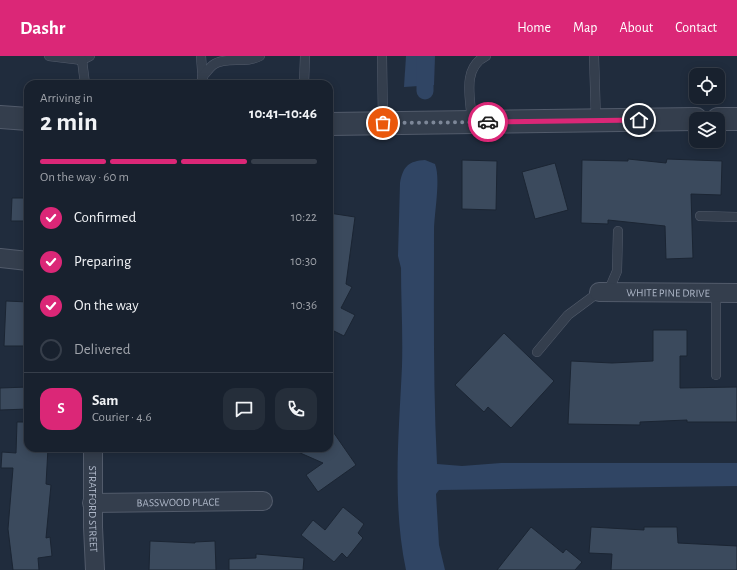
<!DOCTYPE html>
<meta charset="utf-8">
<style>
:root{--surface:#18212e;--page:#252e3a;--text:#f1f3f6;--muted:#9fa3aa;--line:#363e4a;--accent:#db2777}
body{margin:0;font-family:"Alegreya Sans",sans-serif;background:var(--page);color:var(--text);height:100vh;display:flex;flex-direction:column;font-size:15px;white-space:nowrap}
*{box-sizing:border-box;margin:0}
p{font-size:13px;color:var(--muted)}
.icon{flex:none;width:22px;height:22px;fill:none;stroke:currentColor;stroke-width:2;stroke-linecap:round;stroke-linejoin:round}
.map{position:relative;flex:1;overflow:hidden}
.drawer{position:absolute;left:24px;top:24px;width:309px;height:372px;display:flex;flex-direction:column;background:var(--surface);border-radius:12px;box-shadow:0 2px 10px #0003,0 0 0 1px var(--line)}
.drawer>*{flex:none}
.controls{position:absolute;left:689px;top:12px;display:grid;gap:8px}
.controls a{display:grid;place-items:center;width:36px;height:36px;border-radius:8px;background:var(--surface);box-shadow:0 2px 10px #0003,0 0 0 1px var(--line);font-size:20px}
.pin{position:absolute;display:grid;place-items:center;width:34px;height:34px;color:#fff;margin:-17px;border:2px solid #fff;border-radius:50%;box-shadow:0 1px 4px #0007}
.courier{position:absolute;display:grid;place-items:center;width:40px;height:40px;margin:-20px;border:3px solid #db2777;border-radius:50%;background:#fff;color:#222;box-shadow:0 1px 5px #0007}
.headline em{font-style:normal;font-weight:700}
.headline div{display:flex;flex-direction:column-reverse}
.headline{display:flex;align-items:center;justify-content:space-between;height:68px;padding:0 16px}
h1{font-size:26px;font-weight:700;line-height:30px}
.bar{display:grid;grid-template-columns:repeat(4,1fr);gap:6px 4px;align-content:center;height:48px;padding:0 16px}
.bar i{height:5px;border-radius:3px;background:var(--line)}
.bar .selected{background:var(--accent)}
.bar p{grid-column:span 4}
.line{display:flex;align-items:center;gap:10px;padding:0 16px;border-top:1px solid var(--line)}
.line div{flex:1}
.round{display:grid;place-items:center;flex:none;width:42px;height:42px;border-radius:12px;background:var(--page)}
ol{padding:0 16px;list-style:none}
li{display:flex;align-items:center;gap:12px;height:44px}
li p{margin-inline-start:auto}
li .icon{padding:4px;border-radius:50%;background:var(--accent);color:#fff;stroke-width:4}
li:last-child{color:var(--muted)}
li i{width:22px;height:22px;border:2px solid var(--line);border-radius:50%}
header{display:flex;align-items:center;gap:24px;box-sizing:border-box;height:56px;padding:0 20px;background:var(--accent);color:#fff}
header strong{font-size:19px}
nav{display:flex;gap:22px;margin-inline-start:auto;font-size:14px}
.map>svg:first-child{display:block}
.water{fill:#304564}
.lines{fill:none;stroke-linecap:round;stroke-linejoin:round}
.canal{stroke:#304564;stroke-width:17}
.building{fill:#3b4a5d;stroke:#1b2533}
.service-casing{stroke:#525b6b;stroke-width:10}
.minor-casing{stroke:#525b6b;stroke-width:20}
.tertiary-casing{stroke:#525b6b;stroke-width:24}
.service{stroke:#343e4d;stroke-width:9}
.minor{stroke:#343e4d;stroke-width:18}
.tertiary{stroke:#343e4d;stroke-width:22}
.done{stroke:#7d8798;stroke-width:4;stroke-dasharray:0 7.2}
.route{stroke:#db2777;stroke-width:5}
.labels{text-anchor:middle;stroke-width:3.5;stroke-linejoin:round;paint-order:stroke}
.street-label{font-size:11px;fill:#afb8c9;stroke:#192331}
</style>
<header>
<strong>Dashr</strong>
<nav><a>Home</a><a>Map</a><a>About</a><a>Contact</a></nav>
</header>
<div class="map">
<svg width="737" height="514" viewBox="0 0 737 514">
<rect width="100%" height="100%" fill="#202c3d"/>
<!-- water -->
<g class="water">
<path d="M406,0h29l-1,29 -30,2z"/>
<path d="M425,104l10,4c6,15 -1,50 -1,67 0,78 -1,155 3,233l25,2 39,-3h236v23l-298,4 -3,4 3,51 6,25h-39c-14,-66 -7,-137 -4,-204 1,-33 -1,-66 -1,-98l-3,-12 2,-73c3,-17 9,-22 25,-23z"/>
</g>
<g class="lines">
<!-- canal -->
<path class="canal" d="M425,35v-35"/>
</g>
<!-- building -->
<g class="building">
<path d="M628,103l38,4 1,-4 55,2 -1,34 -30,-1 2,64 -27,1 -1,-33 -57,-6v4l-27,-1 1,-63 46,1z"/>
<path d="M462,104l35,1 -1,49 -34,-1z"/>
<path d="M555,107l13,47 -33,9 -13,-47z"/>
<path d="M12,142h16v23h-17z"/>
<path d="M329,157l26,4 -9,67 6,3 -11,21 14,7 -11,21 -14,-7 -1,3z"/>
<path d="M6,245l22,1v37h-2l-1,7h-21z"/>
<path d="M653,274h34v26h-7v32l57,-1v35h-50v-2l-47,2v3l-72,-1 3,-63 41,2 41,-2z"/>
<path d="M504,277l50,48 -43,47 -23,-21 -4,5 -29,-27z"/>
<path d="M28,331v22l-28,1v-22z"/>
<path d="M17,366h11v26h20l-2,36 5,1 -5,53 4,-1 2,19 -14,2 1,12h-26l-5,-41 5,-61h-12l1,-16 14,1z"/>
<path d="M329,370l27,39 -38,27 -12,-17 17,-12 -34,-15h40z"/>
<path d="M343,451l21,17 -6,9 5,5 -16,20 -5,-5 -8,9 -33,-27 12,-15 12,10z"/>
<path d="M531,471l32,26 3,-4 16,13 -7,8h-78z"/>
<path d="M591,471l53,3v-3h33l1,16 59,3v24h-126l1,-16 -23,-1z"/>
<path d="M150,485l45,2v-1l20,-1 1,29h-67z"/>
<path d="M256,498l48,4 -1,12h-74v-11l27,-1z"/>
</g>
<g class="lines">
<!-- service casing -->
<g class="service-casing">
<g id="service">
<path d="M49,0l33,4 8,-4"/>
<path d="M201,0l2,28"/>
<path d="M382,0l1,67"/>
<path d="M594,0l2,65"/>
<path d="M82,4l3,24"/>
<path d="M202,21c4,-4 7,-9 11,-12 12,-9 33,-1 47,-9"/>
<path d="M304,28l1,-28"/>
<path d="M472,66c-1,-22 -11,-54 14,-66"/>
<path d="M700,160l37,1"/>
<path d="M608,236l9,-21 1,-40"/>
<path d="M716,236v83"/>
<path d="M537,296l31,-37 31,-23"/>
</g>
</g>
<!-- minor casing -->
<g class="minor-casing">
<g id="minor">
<path d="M0,202l28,3"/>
<path id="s1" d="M599,236l138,1"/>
<path id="s2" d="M93,392v79l2,43"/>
<path id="s3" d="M92,447l171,-2"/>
</g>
</g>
<!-- tertiary casing -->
<g class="tertiary-casing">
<g id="tertiary">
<path d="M0,61l28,2"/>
<path d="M718,63h19"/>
<path d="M329,68l367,-5"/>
</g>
</g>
<!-- service -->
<use href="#service" class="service"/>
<!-- minor -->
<use href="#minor" class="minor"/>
<!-- tertiary -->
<use href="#tertiary" class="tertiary"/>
</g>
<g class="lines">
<!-- done -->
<path class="done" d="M383,67l105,-1"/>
<!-- route -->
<path class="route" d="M488,66l151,-2"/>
</g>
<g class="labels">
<!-- street labels -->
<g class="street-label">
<text dy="4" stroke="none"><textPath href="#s1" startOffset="69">WHITE PINE DRIVE</textPath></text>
<text dy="4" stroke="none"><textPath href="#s3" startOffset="86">BASSWOOD PLACE</textPath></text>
<text dy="4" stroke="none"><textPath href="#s2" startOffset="61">STRATFORD STREET</textPath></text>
</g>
</g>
</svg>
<div class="controls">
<a><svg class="icon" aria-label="locate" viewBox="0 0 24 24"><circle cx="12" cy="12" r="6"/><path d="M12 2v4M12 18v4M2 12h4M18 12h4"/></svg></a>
<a><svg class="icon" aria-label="layers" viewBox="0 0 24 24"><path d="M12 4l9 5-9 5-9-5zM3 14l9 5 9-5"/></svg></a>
</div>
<div class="pin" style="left:383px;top:67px;background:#ea580c"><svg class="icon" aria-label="bag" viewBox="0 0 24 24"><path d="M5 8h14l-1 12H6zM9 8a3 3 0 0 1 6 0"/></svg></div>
<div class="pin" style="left:639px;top:64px;background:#1f2937"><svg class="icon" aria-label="home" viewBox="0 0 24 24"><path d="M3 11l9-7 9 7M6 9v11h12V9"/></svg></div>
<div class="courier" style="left:488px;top:66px"><svg class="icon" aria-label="car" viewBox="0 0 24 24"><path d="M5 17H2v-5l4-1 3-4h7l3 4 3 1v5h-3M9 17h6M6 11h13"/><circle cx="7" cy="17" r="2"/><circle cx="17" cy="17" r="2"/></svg></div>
<section class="drawer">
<div class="headline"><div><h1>2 min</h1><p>Arriving in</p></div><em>10:41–10:46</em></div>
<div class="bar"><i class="selected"></i><i class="selected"></i><i class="selected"></i><i></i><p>On the way · 60 m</p></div>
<ol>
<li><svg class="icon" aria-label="check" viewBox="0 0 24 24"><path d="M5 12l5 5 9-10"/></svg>Confirmed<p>10:22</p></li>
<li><svg class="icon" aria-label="check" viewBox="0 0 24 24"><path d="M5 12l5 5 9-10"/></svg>Preparing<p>10:30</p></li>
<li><svg class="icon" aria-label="check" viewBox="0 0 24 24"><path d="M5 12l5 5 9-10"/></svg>On the way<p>10:36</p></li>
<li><i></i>Delivered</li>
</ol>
<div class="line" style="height:72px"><b class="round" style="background:var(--accent);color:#fff">S</b><div><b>Sam</b><p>Courier · 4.6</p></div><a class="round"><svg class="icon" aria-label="chat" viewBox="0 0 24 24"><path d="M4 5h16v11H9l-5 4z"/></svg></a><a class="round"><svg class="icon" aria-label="phone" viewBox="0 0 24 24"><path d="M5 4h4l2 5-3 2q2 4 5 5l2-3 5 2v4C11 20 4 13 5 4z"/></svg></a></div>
</section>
</div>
